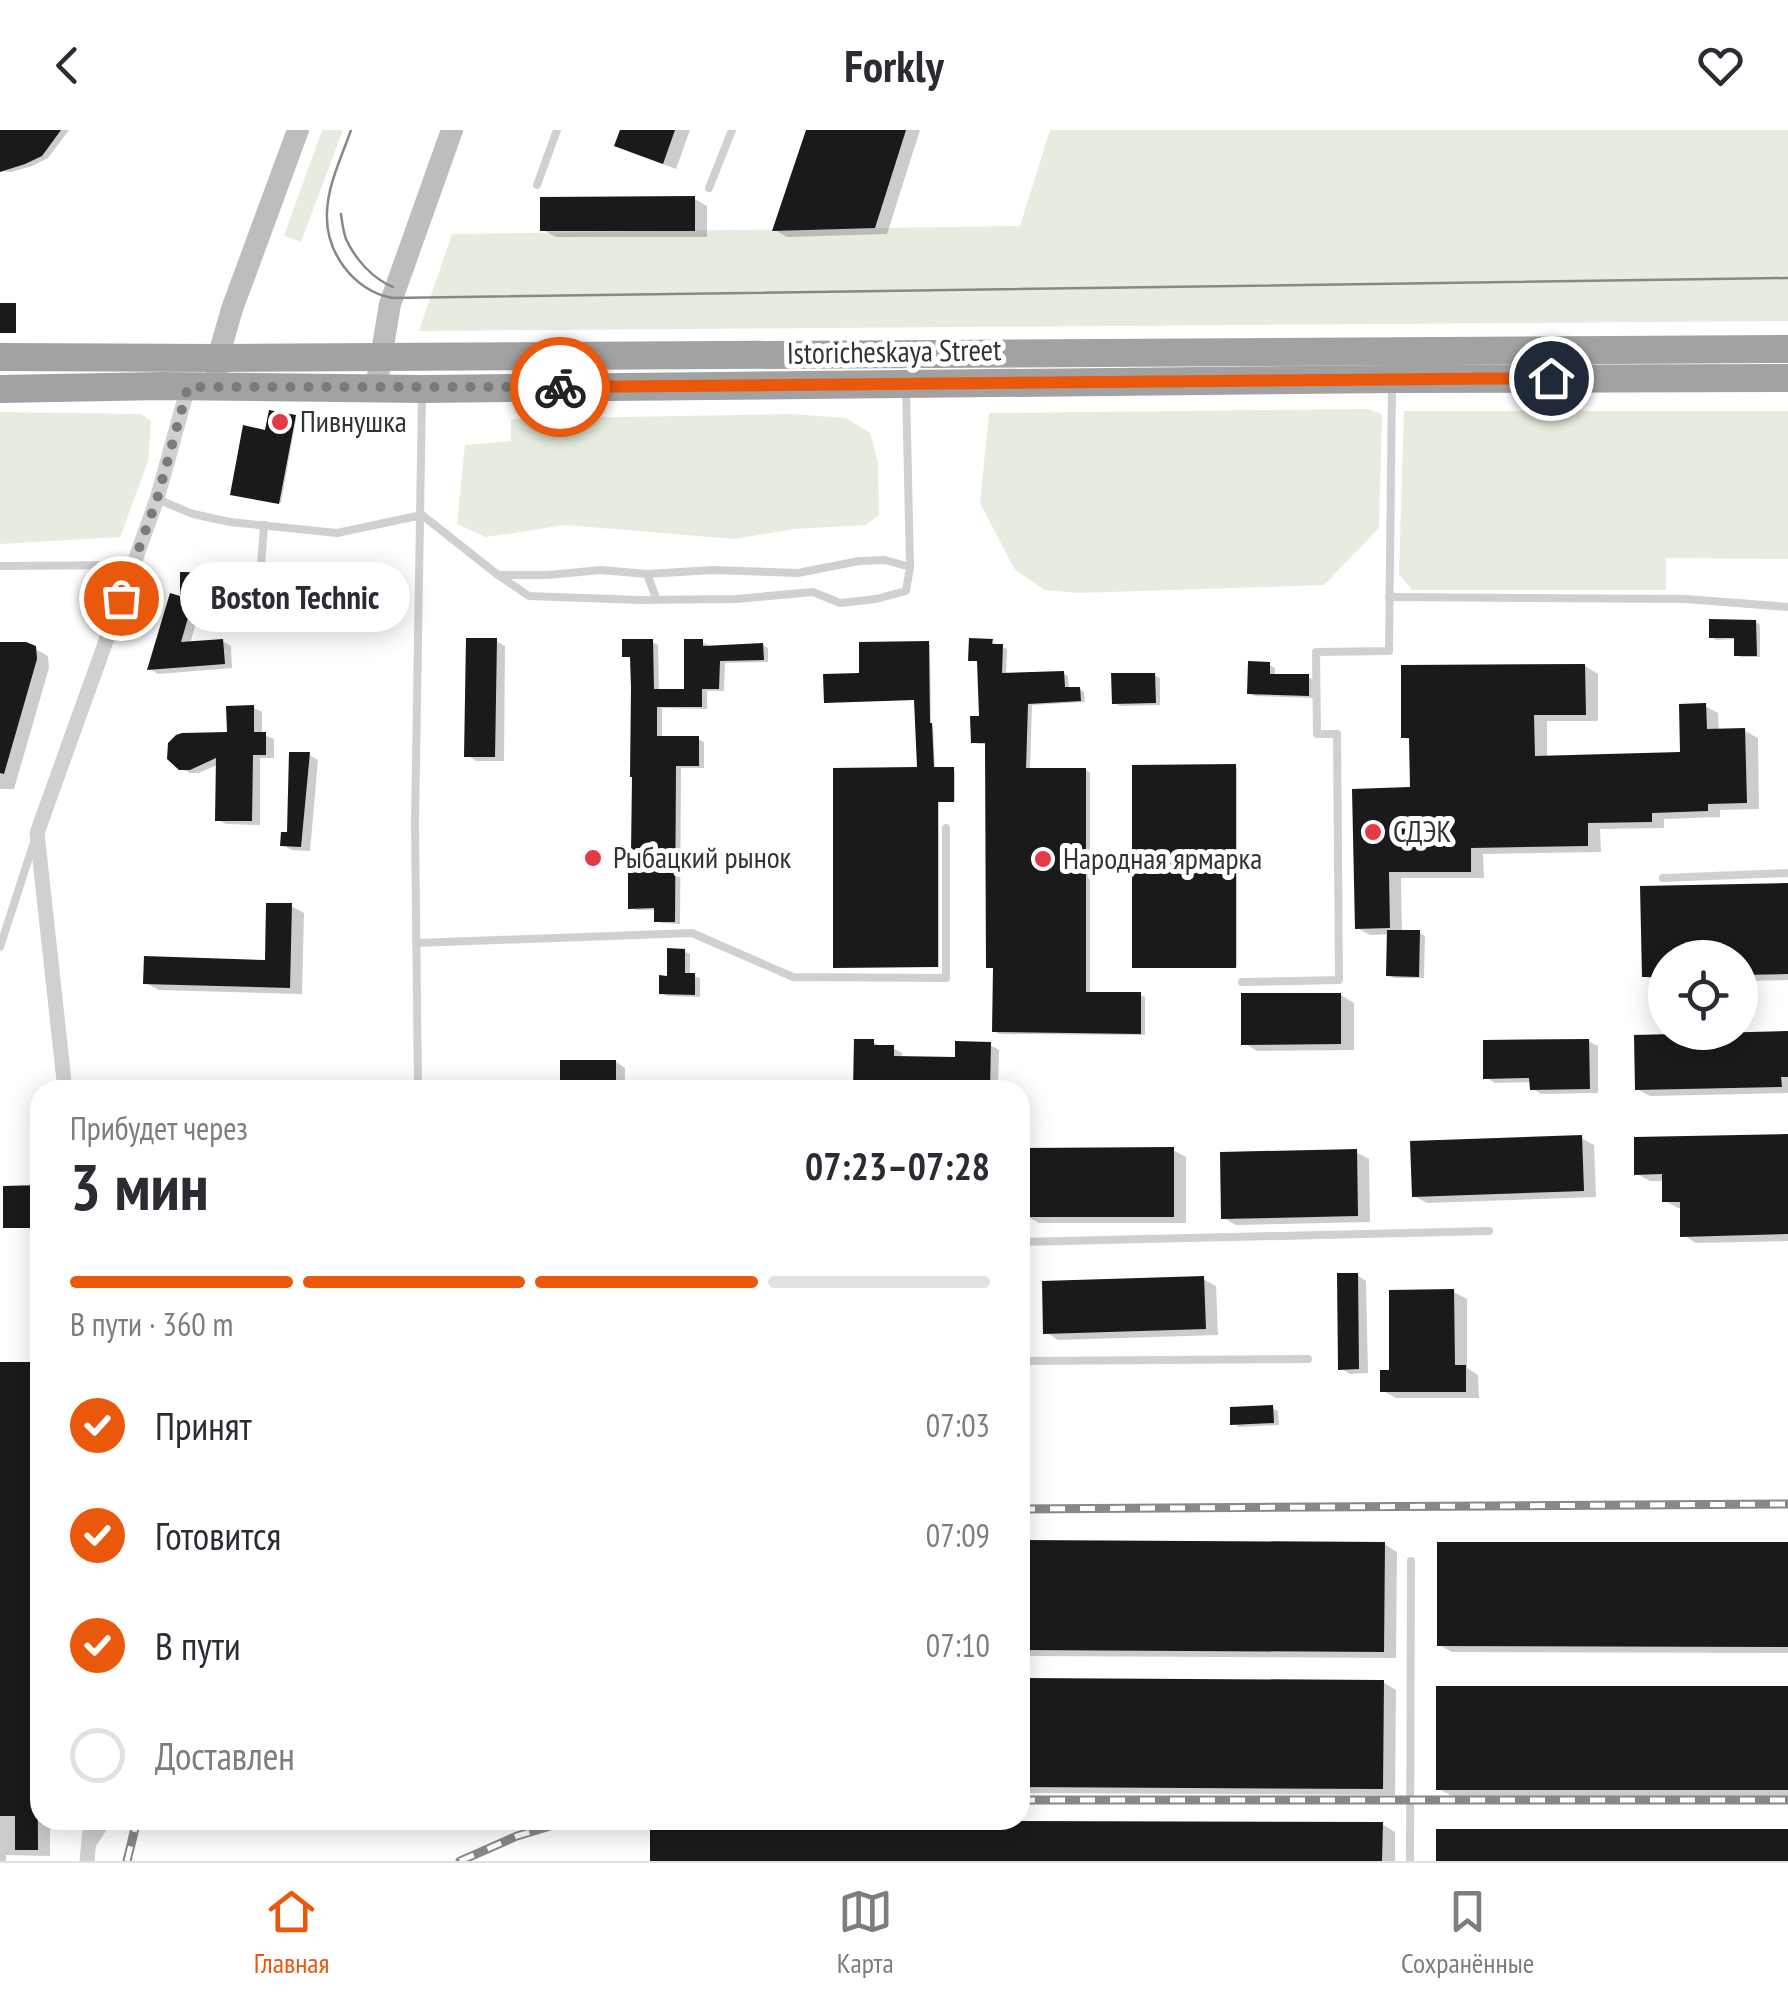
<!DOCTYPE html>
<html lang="ru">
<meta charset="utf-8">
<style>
:root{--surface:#fff;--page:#f2f2f3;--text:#2b2b33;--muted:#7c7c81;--line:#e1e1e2;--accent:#ea580c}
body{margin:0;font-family:"PT Sans Narrow",sans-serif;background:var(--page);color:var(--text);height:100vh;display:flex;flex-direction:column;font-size:38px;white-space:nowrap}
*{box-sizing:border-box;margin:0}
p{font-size:32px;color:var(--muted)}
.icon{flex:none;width:55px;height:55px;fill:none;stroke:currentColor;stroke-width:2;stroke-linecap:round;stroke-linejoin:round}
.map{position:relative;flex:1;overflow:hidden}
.panel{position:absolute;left:30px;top:950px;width:1000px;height:750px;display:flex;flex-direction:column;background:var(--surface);border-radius:30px;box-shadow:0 5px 25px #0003}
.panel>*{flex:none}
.controls{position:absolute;left:1648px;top:810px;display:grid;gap:20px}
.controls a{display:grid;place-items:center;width:110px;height:110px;border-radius:50%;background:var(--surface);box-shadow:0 5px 25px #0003;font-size:50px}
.pin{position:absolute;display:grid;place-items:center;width:85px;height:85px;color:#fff;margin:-42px;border:5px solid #fff;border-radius:50%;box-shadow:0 2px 10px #0007}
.courier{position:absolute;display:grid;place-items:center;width:100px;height:100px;margin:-50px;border:8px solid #ea580c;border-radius:50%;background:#fff;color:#222;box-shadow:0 2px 12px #0007}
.bubble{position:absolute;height:70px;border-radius:35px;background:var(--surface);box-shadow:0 5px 25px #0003;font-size:32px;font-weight:700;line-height:70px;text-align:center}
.overview em{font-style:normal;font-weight:700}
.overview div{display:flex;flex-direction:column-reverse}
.overview{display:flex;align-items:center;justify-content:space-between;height:170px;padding:0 40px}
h1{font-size:65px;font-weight:700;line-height:75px}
.bar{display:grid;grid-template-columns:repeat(4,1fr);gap:15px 10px;align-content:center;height:120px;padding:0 40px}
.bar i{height:12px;border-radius:8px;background:var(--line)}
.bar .active{background:var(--accent)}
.bar p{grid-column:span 4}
ol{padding:0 40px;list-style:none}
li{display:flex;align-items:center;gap:30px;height:110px}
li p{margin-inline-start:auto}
li .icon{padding:10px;border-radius:50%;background:var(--accent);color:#fff;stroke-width:4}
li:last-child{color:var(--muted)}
li i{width:55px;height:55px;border:5px solid var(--line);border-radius:50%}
header{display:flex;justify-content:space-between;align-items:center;height:130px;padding:0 40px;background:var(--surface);font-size:45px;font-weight:700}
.menu{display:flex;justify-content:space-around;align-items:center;height:140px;border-top:2px solid var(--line);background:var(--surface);font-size:28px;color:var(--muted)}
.menu a{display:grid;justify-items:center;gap:5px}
.menu .active{color:var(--accent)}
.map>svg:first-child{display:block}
.green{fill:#e6ecdf}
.shadow{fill:#0003}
.building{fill:#1a1a1a}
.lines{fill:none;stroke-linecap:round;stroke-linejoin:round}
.service{stroke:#d0d0d0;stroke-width:8}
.minor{stroke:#d0d0d0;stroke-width:15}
.secondary{stroke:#bdbdbd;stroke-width:22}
.trunk{stroke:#a2a2a2;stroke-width:28}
.tram{stroke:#888;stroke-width:2.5}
.rail-casing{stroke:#888;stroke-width:9}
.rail{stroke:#fff;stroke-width:5;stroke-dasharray:15;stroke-linecap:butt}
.done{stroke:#7a7a7a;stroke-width:10;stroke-dasharray:0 18}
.route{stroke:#ea580c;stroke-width:12}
.poi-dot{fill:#e63946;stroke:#fff;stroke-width:4}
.labels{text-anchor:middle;stroke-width:10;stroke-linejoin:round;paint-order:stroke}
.street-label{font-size:30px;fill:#333;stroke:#fff}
.poi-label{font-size:30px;fill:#333;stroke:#fff;text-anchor:start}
</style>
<header><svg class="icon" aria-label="back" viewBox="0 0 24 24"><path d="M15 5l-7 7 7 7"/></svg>Forkly<svg class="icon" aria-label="heart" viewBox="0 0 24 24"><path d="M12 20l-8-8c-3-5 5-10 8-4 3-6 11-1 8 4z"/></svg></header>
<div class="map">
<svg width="1788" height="1731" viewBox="0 0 1788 1731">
<rect width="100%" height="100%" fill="#fff"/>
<!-- green -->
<g class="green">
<path d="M322,0h21l-42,112 -17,-6z"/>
<path d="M1050,0h738v191l-1369,10 33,-97 568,-8z"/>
<path d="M1367,279l15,5 -3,114 -55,57 -246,8 -33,-3 -30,-20 -35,-67 9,-90z"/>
<path d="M1404,281h384v148l-122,-1v32h-254l-13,-16z"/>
<path d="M0,282l141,2 10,7 -3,40 -28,76 -120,7z"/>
<path d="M792,284l54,4 24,15 8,29 1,53 -13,10 -72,4 -60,10 -169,-14 -79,12 -29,-13 8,-79 46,-4v-22z"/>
</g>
<!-- shadow -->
<g class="shadow">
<path d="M0,0h69l-21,28 -16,8 -21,6 -11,-1z"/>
<path d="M623,0h67l-14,39 -46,-17 -13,-7z"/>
<path d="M808,0h112l-33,104 -100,3 -12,-7z"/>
<path d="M695,69l12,7v31h-151l-13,-7z"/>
<path d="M295,288l1,1 -15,84 -46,-9 32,-62z"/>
<path d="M183,445l67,1 9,4 -1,15 -54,-1 -14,50 32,-3 9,5 1,22 -74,6 -8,-5 32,-69z"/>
<path d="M1756,492l4,3v32h-19l-5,-2v-16l-20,1 -4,-3z"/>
<path d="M496,511l9,5 -1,115h-28l-9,-6z"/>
<path d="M652,512l6,3 1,46 27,1 16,-50 6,3v4l55,-4 5,3v14l-43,1 -1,28h-17v18l-45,-1v30l36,1 6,3v26h-23l-1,156 -18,-1 -6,-3v-10h-20l-6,-3 3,-51 -1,-197 -8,-4z"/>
<path d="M992,512l15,7 -1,26 58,-1 4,2 1,14 11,-1 4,3 1,10 -53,3 -2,65h56l4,3v221l51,1 4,2v38l-146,-1 -5,-3 1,-62 -7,-3v-222h-10l-5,-2 9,-23 -2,-57 -9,-3z"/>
<path d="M0,514l35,5 13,7 1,12 -35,121h-14z"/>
<path d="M928,514l2,1 1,80 2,1 2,44 20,1v30h-16v166h-101l81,-197 -2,-70 -55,-25z"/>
<path d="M1269,535l6,3v9h33l6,3v18l-59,-2 -6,-4z"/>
<path d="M1585,536l13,8v47h-51v37l135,-3 23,-49 13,7 1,19 26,-1 13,7 1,71 -39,1v7l-56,2v9l-64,1 1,23 -118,2 1,24h-83l1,54h17l6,4 -1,42h-30l-5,-3 1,-41 -20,1 -13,-7 55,-138v-49l-8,-4z"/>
<path d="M1154,545l6,3v27l-40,1 -6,-4z"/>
<path d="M254,578l8,4v22l12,5v19h-14v67l-34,-1 -8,-4 1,-56 -20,9h-9l-10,-5 49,-34z"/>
<path d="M309,625l9,5 -8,91 -18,-1 -9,-5 6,-10z"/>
<path d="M1235,637l2,1v199h-101z"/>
<path d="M1788,755v95l-48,1v-23h-75v25h-7l-13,-7 -2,-87z"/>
<path d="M291,776l13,7 -2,81 -143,-4 -13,-7 121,-21z"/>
<path d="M684,821l6,3v21l10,3v19l-33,-1 -6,-3z"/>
<path d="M1341,865l13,8v47l-97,1 -13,-8z"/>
<path d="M1788,904v59l-138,3 -13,-7z"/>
<path d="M1588,911l10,5v47l-57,1 -9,-6v-6l-37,1 -9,-6z"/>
<path d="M873,912l11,6h9l9,5v6h55l33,-14 9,5 -1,40h-143z"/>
<path d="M616,932l9,6v22h-63z"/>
<path d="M461,951h54l13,9h-67z"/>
<path d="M1788,1006v105l-92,2 -13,-8 -1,-27h-4l-13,-7 -1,-20h-14l-13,-7z"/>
<path d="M1581,1008l13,7 2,52 -169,6 -13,-7z"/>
<path d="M1173,1020l13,7v66h-147l-13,-7z"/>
<path d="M1356,1022l13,7 1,63 -134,3 -12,-7z"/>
<path d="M1357,1145l9,6 2,92 -18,1 -10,-6z"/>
<path d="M1203,1149l13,7 2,49 -160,5 -12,-8z"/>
<path d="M1454,1162l13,7v69l11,7 1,23h-83l-13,-7 9,-19z"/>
<path d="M34,1234l6,4v452h10v36l-44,-1v6h-6v-496z"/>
<path d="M1272,1278l6,3 1,14 -40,2 -6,-4z"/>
<path d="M1020,1413l364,1 13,8 -1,106 -376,-2z"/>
<path d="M1788,1414v109l-336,-1 -13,-7z"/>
<path d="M1020,1550l363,2 13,8 -1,105 -375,-2z"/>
<path d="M1788,1558v108h-336l-13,-7z"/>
<path d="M1382,1694l13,8v29h-743z"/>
</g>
<!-- building -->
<g class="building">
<path d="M0,0h61l-19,26 -17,8 -25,8z"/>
<path d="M620,0h55l-12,34 -49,-18z"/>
<path d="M806,0h100l-31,98 -103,3z"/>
<path d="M695,66v35h-155v-34z"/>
<rect x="0" y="173" width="16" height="30"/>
<path d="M269,280l27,5 -17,89 -49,-9 13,-70 22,5z"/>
<path d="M180,442l71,1v18l-55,-1 -15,52 42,-3 2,25 -78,6 23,-77 10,3z"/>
<path d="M1709,489l47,1 1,36h-23v-18h-25z"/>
<path d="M466,508h31l-2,119h-31z"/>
<path d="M969,508l24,1 -1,5h11l-1,29 62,-2 1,16h15l1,14 -53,3 -2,64h60v224h55v42l-149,-2 1,-64h-7l-1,-225h-14l-1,-27h9l-2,-55h-9z"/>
<path d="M622,509h31l1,50h30v-50h19v7l60,-3 1,17 -44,1 -1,28h-17v18h-45v29h42v30h-23l-1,156h-21v-14l-26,1v-55h3l1,-77h-2l1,-89 -1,-31h-8z"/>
<path d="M929,511l1,82h2l2,44h20v35h-16v165l-105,1v-200l84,-1 -3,-67 -90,3 -1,-29 36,-1v-31z"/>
<path d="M0,512h26l10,4 1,13 -33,115 -4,-1z"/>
<path d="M1248,531l22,1v12h39v22l-62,-2z"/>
<path d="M1585,534l1,51h-52l1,41 145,-4 -1,-48 27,-1 1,26 38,-1 2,75 -39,1v7l-56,2v9l-64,1v23l-117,2v24h-82l1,56 -35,1 -3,-140 58,-2 -1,-49h-8v-73z"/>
<path d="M1111,543h44l1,30 -44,1z"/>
<path d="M254,575v27h12v23h-13l-1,66h-37l1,-63 -26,12h-11l-12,-11 1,-16 8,-8 6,-2 45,-1 -1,-26z"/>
<path d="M289,622h21l-9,95 -21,-1 1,-14h6z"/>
<path d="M1236,634v204h-104v-203z"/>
<path d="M1788,753v91l-48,1v-17h-75v19h-23l-2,-91z"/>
<path d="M266,773h26l-2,85 -147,-4 1,-28 121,4z"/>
<path d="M1387,800h33l-1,47 -33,-1z"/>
<path d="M667,818l18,1v24h10v22l-36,-1v-19l8,1z"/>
<path d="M1241,863h100v51l-100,1z"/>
<path d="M1788,901v46h-7l1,10 -147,3 -1,-55z"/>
<path d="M854,909h20v6h20v11l61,1v-16l36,1 -1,48h-137z"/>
<path d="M1589,909l1,50 -60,1 -1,-12 -46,1v-39z"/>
<rect x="560" y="930" width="56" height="30"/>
<path d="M1788,1004v100l-108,3v-35h-18v-28l-28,1v-38z"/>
<path d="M1582,1005l2,56 -172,6 -2,-56z"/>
<path d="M1174,1017v70h-150v-69z"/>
<path d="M1357,1019l1,67 -137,3 -1,-67z"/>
<path d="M40,1055v43h-37v-42z"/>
<path d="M1337,1143h21l1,96 -21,1z"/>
<path d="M1204,1146l2,53 -163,5 -1,-53z"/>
<path d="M1454,1159l1,76h11v27h-86v-22h9v-80z"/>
<path d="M0,1232h35l3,488h-23v-34h-15z"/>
<path d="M1273,1275l1,18 -44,2v-18z"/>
<path d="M1020,1410l365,2 -1,110 -364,-2z"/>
<path d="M1437,1412h351v105l-351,-1z"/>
<path d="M1020,1548l364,2 -1,109 -363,-2z"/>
<rect x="1436" y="1556" width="352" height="104"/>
<path d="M650,1690l733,2 -1,39h-732z"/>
<rect x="1436" y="1699" width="352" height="32"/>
</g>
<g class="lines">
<!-- service -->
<g class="service">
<path d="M537,55l20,-55"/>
<path d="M709,58l23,-58"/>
<path d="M906,258l4,179"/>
<path d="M157,369l36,15 37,8 107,11 85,-18 76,60 31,21 110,4 97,-1 77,-7 27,11 36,-4 30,-8 4,-24 -25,-7 -26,1 -61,12 -85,-3 -66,4 -46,-4 -53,5h-50"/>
<path d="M0,436l133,-1"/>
<path d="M647,444l9,24"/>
<path d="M1389,467l297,2 102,8"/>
<path d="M258,475l6,-80"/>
<path d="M1663,748l125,-5"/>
<path d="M416,813l276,-10 101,44 153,1v-150"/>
<path d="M0,817l34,-105"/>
<path d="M1242,852l97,-2 -2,-246h-20l-1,-82 73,-1 3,-268"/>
<path d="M418,960l-3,-267 7,-428"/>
<path d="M1020,1112l469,-11"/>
<path d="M1020,1231l288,-2"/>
<path d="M94,1712l14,-22"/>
<path d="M1410,1731l1,-300"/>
</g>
<!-- minor -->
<g class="minor">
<path d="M65,960l-28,-257 120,-334 31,-112"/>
<path d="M87,1731l4,-41"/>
</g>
<!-- secondary -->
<g class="secondary">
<path d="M217,243l1,-15 14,-49 66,-179"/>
<path d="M376,258l14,-84 62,-174"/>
</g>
<!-- trunk -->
<g class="trunk">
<path d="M0,227l218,1 1570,-9"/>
<path d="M0,259l162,-3 261,3 970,-10 395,-1"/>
</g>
<!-- tram -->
<g class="tram">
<path d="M351,0c-9,26 -23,54 -24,82 -2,40 26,78 65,86l1396,-20"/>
<path d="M341,84c1,7 2,17 5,25 9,20 27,40 47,48"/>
</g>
<!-- rail casing -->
<g class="rail-casing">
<g id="rail">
<path d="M1020,1379l768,-5"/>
<path d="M1020,1670h768"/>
<path d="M127,1731l10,-41"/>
<path d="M460,1731l57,-25 53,-16"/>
</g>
</g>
<!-- rail -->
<use href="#rail" class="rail"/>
</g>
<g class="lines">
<!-- done -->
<path class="done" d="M121,468l36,-99 31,-112h372"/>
<!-- route -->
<path class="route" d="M560,257l991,-9"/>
</g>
<!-- markers -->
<g class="poi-dot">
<circle cx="280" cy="292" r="10"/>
<circle cx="1373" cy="702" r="10"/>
<circle cx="593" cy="728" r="10"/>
<circle cx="1043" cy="729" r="10"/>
</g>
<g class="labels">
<!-- street labels -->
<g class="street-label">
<text transform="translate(894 222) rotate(-1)" y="10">Istoricheskaya Street</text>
</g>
<!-- poi labels -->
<g class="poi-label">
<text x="300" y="302">Пивнушка</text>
<text x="1393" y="712">СДЭК</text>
<text x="613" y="738">Рыбацкий рынок</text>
<text x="1063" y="739">Народная ярмарка</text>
</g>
</g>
</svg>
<div class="controls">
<a><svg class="icon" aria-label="locate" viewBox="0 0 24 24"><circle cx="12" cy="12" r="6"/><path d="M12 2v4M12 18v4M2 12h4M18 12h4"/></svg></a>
</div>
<div class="pin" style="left:121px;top:468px;background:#ea580c"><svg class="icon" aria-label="bag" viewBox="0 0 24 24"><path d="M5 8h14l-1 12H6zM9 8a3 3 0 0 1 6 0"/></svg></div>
<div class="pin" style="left:1551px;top:248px;background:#1f2937"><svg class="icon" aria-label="home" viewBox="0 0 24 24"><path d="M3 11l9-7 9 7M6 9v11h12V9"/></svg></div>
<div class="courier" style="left:560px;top:257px"><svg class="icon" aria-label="bike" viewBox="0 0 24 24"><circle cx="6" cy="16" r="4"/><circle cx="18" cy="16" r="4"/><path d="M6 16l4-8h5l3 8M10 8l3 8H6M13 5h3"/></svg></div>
<div class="bubble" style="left:180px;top:432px;width:230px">Boston Technic</div>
<section class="panel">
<div class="overview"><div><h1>3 мин</h1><p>Прибудет через</p></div><em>07:23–07:28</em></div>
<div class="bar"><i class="active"></i><i class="active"></i><i class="active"></i><i></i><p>В пути · 360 m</p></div>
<ol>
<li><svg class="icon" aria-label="check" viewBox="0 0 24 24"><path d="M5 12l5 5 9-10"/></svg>Принят<p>07:03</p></li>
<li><svg class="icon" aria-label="check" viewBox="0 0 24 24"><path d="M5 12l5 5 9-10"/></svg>Готовится<p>07:09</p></li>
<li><svg class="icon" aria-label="check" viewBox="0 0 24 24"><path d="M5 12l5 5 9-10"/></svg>В пути<p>07:10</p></li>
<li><i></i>Доставлен</li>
</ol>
</section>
</div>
<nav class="menu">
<a class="active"><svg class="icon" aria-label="home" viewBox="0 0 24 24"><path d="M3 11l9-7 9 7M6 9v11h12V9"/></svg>Главная</a>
<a><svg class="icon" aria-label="map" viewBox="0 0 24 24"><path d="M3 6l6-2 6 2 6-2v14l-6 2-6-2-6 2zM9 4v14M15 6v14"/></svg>Карта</a>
<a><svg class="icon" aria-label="saved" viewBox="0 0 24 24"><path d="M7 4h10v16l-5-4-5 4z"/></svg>Сохранённые</a>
</nav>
